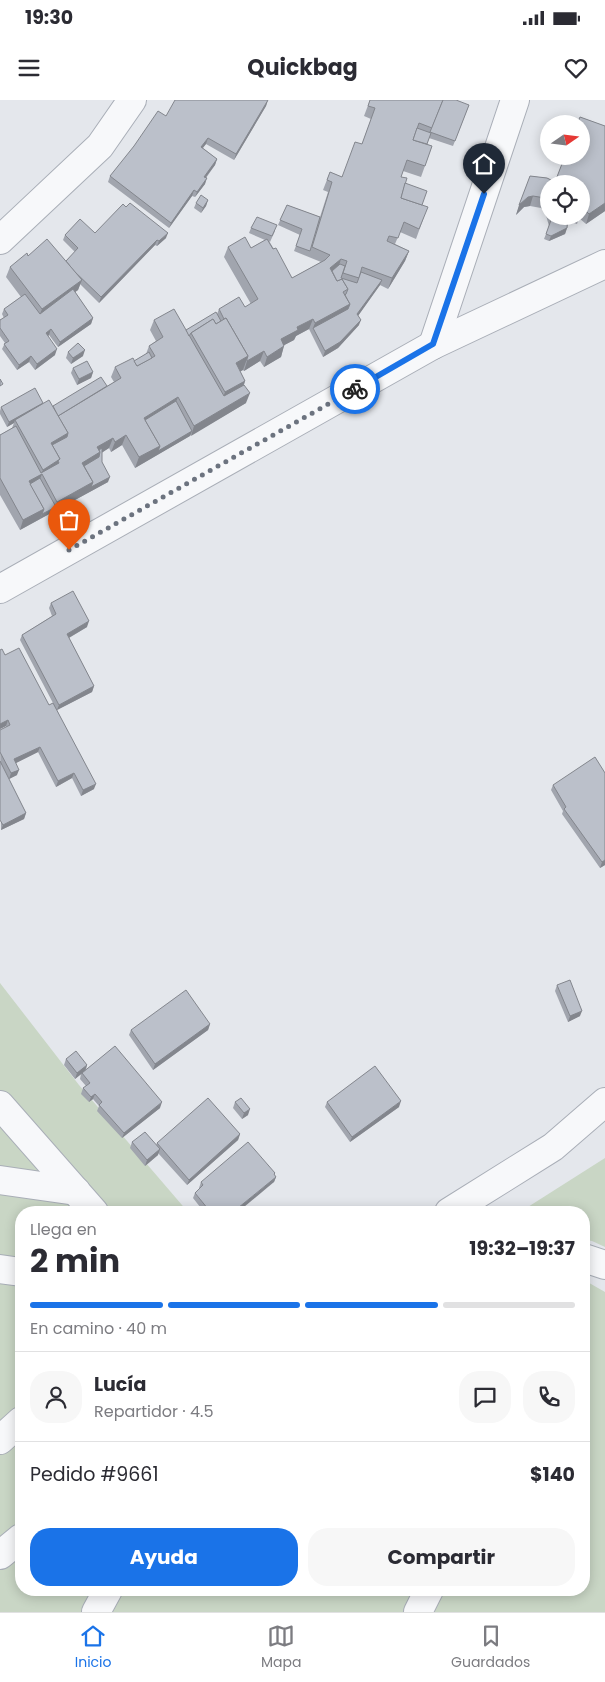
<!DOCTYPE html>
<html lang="es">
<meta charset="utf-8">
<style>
:root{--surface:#fff;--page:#f7f7f7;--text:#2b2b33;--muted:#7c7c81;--line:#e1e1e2;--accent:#1a73e8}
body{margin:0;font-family:Poppins,sans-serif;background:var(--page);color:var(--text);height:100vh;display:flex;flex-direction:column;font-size:19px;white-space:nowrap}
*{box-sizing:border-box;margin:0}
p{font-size:16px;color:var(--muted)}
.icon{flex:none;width:28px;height:28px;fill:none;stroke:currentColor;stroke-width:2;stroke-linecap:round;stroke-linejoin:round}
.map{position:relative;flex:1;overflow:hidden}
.side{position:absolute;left:15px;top:1106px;width:575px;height:390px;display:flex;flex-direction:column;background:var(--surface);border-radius:20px;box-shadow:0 2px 12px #0003}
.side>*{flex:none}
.needle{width:32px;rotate:76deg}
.tools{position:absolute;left:540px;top:15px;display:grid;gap:10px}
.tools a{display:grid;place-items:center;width:50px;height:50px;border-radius:50%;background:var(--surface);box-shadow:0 2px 12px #0003;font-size:25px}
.pin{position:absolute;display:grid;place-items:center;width:42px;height:42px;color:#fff;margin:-51px -21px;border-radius:50% 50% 50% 0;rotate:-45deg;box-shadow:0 0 5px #0007}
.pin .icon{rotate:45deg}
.courier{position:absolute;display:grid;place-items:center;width:50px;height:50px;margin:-25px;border:4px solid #1a73e8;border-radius:50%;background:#fff;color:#222;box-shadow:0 1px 6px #0007}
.summary em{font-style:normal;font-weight:700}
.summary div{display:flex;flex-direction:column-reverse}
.summary{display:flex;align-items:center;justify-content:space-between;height:85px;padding:0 15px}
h1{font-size:32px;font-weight:700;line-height:38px}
.bar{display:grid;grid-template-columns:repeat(4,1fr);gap:8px 5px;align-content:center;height:60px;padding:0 15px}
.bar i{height:6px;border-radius:4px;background:var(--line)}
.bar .selected{background:var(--accent)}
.bar p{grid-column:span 4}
.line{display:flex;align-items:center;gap:12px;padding:0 15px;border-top:1px solid var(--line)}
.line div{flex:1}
.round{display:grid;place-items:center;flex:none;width:52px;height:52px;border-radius:20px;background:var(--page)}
.action{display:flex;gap:10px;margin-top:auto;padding:10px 15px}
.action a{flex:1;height:58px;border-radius:20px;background:var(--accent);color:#fff;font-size:20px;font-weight:700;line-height:58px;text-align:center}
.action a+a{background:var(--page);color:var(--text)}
.status{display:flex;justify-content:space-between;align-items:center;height:35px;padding:0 25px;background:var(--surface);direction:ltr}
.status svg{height:14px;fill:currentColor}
header{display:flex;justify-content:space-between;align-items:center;height:65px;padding:0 15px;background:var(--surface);font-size:22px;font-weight:700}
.tabs{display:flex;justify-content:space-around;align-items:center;height:70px;border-top:1px solid var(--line);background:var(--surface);font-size:14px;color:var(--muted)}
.tabs a{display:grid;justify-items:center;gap:2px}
.tabs .selected{color:var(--accent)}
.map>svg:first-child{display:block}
.green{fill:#c9d6c5}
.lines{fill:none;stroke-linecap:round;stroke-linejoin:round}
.minor-casing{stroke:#a9aeb7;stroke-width:30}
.minor{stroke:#f7f8fa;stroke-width:28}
.wall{fill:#a1a5ae;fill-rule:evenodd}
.shaded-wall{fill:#83868d}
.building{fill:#bbc0ca;stroke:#83868d}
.done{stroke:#6c737f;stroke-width:5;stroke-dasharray:0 9}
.route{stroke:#1a73e8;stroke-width:6}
</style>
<div class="status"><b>19:30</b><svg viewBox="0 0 49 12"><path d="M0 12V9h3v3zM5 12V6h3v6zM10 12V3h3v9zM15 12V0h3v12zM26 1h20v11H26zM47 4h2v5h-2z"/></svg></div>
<header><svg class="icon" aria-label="menu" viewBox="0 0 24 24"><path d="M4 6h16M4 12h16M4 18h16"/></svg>Quickbag<svg class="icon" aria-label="heart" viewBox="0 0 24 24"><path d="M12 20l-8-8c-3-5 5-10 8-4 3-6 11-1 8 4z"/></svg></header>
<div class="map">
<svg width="605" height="1512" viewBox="0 0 605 1512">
<rect width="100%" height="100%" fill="#e4e7ec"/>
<!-- green -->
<g class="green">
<path d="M0,883l79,102 109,127h-167v378h563v-310l21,12v320h-605z"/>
<path d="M605,1058v89l-13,-6 -8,-1v-28h-64z"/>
</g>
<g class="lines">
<!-- minor casing -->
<g class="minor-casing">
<g id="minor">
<path d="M0,140l100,-94 32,-46"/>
<path d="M433,245l82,-245"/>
<path d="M0,489l433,-244 172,-81"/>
<path d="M0,1005l94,107"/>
<path d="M0,1080l76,11"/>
<path d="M449,1112l104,-65 52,-45"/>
<path d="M584,1158l21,7"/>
<path d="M0,1169l21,3"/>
<path d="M0,1340l21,-19"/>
<path d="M0,1455l21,-17"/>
<path d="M96,1512l12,-22"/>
<path d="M418,1512l11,-22"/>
</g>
</g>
<!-- minor -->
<use href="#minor" class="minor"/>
</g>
<!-- wall -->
<g class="wall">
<path d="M268,0l-2,6 -32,54 -28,-16 -3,4 14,11 -2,6 -9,13 -1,6 -10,13 -3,-1 -23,32 -61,-46 2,-6 56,-60z"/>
<path d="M370,0l99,5 -16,41 -24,-8 -2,6 5,2 -11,31 -18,-6 -2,6 21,28 2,12 -8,22 -16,-7 -5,12 14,7 -4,10 -17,28 -8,-4 -22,31 1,9 -21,23 -15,9 -14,-28 -13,7 -2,4 -10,5 -3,12 -17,10 -4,-6 -16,10 -1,-1 -3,1 5,10 -1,4 2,18 -111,65 -13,-23 -11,7 -2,-4 -7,4v10l6,20 -88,48 -20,-35v-60l12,-7 2,-5 -7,4 -7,-13v-3l1,-4 42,-3 10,2 54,-20 7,-4 -3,-5 4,-10 19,-6 12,-7 3,-8 7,-5 -6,-11 4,-10 32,10 31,-16 2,-5 26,-2 6,-3 -27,-47 4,-10 23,1 14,-8 -16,-7 2,-5 24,3 -5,11 -1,-1 23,37 29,-16 -27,-11 6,-16 -22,-10 9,-20 33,12 8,-25 -5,-2 7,-18 12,5 20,-33 9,-25 -7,-3z"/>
<path d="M580,17l25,9v85l-19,13 -7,-6 -2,6 -9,-3 -1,7 -2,6 -16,7 -5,-2 5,-13 -4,-14 -4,-4 -11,-2 -6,1 -8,8 14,-39 17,2 8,4 10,-26h16v-32h-4zM549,84h32v32h-32z"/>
<path d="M208,100l-2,6 -5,7 -7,-5 2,-5z"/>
<path d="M95,133l71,5 -9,8 -2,-1 -56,58 -19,-19 -2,6 -3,2 18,26 -2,6 -33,23 -9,-12 -1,1 7,19 -20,15 -6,-8 -12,8 -15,-21 3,-6 -5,-7v-16l4,-2 -2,-4 2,-5 17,-12 -15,-20 4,-10 18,-12 38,6 9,-9 -12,-12 2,-5z"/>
<path d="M68,252l15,4 -12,8 -5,-6z"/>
<path d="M73,268l20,4 -2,6 -14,7 -6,-12z"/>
<path d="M51,503l36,24 -18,11 25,48 -2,6 -35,18 37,79 -13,7 -9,-18 -16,9 -18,-35 -22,11 1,12 -8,4 -8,-15 25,49 -2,6 -23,11 -1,-100 6,-3v-1l-6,3v-79l49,55 4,-2 -33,-63 2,-5 30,-19 -3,-8z"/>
<path d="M605,673v92l-5,3 -38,-54 1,-3 -12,-21 2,-5z"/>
<path d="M557,885l23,31 -12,6 -13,-31z"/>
<path d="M210,924l-2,6 -55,40 -24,-35 2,-5z"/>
<path d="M66,959l21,6 -1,5 74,38 -38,30 -25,-27 2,-5 -6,-7 -4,3 -8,-8 2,-6 3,-2 -6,-7 1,-5 -6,5 -11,-14z"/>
<path d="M235,1002l13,13 -6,4 -9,-11z"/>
<path d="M327,1002l72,5 -49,35 -25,-35z"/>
<path d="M240,1034l-2,6 -51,45 -29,-32v2l-13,11 -15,-18 2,-6 24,3 1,-2z"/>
<path d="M274,1075l2,2 -2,5 -70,30 -11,-14 2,-5 5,-4 -1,-1 2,-6z"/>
</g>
<!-- shaded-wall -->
<g class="shaded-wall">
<path d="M268,0l-2,6 -32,54 2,-6z"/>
<path d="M208,38l-2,6 -7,8 2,-5z"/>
<path d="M217,59l-2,6 -13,17 2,-5z"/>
<path d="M207,78l-2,6 -10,13 2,-5z"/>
<path d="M194,90l-2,6 -23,32 2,-5z"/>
<path d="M533,96l-3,10 -6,1 -8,8 3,-10 9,-8z"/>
<path d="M208,100l-2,6 -5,7 2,-5z"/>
<path d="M605,103v8l-19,13 3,-10z"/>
<path d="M567,128l-2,6 -16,7 2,-5z"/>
<path d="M168,133l-2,5 -9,8 2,-5z"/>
<path d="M157,140l-2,5 -56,58 2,-6z"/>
<path d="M409,151l-4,10 -17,28 4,-11z"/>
<path d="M341,159l-3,10 -8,7v-8z"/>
<path d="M82,180l-4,10 -40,29 4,-10z"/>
<path d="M382,180l-2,5 -25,35 2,-6z"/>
<path d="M350,204l-4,10 -33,14 -2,5 4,-10z"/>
<path d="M93,218l-2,6 -33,23 2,-5z"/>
<path d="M313,219l-4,10 -13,7 -2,4 -17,9 4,-10 16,-12z"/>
<path d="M361,220l-2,5 -21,23 -15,9 2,-6z"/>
<path d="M51,229l-2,6 -5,4 2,-6z"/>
<path d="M284,246l-3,11 -17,10 3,-10z"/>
<path d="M57,249l-2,6 -20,15 2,-6z"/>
<path d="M85,250l-2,6 -12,8 2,-6z"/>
<path d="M264,251l-4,10 -16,10 3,-10z"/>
<path d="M31,256l-2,6 -12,8 2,-5z"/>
<path d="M248,256l-5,14 -12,7 5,-14z"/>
<path d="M93,272l-2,6 -14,7 2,-6z"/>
<path d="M245,281l-5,14 -20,11 5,-14z"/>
<path d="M250,293l-4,10 -55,33 3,-10z"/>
<path d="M178,297l-4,10 -30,19v-8z"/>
<path d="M43,303l-2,5 -26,12 -1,3 -7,4 2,-5z"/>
<path d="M192,331l-2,5 -55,32 4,-11 21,-11z"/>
<path d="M68,333l-5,14 -10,6 -2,-10z"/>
<path d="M126,335l-4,10 -11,7 4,-10z"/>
<path d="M113,338l-4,10 -9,6 -3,8 -15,9v-8l15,-16z"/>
<path d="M60,359l-5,14 -13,1 -4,10 -9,5v-8l12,-7 2,-4z"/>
<path d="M110,377l-2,5 -68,37 2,-5 14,-7 1,-5 36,-20z"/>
<path d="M44,409l-4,10 -20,11 3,-10z"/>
<path d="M89,521l-2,6 -22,13 2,-6z"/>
<path d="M94,586l-2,6 -35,18 2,-5z"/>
<path d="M8,620l-2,6 -6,3v-5z"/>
<path d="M40,647l-2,5 -26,13 2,-6z"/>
<path d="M19,670l-2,5 -8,4 2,-6z"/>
<path d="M74,673l-2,5 -16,9 2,-6z"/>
<path d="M96,684l-2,5 -13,7 2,-6z"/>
<path d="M26,713l-2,6 -23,11 2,-5z"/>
<path d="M605,760v5l-5,3 2,-6z"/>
<path d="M582,911l-2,5 -12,6 2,-6z"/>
<path d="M210,924l-2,6 -55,40 2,-6z"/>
<path d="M87,965l-2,6 -10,8 2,-6z"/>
<path d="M95,994l-2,5 -4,3 2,-5z"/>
<path d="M401,1001l-2,6 -49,35 2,-5z"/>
<path d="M162,1002l-2,6 -38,30 2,-5z"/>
<path d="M250,1009l-2,6 -6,4 2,-6z"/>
<path d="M240,1034l-2,6 -51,45 2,-5z"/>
<path d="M160,1049l-2,6 -13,11 2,-6z"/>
<path d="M276,1077l-2,5 -36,30h-5z"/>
</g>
<!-- building -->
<g class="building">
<path d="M175,0h93l-32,54 -28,-16 -7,9 16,12 -13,18 3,1 -10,14 -3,-2 -23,33 -61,-47 24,-30 24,-35 8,5z"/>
<path d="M370,0h73l-11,28 -13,-5 -6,17 19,6 -7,20 -18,-6 -6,17 6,1 -6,20 27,9 -9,22 -15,-7 -6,16 -9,-2 -2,5 22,10 -17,27 -30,-11 -3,11 -16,-5 4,-12 -6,-2 -11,9 7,13 5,-2 6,10 -5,3 7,12 -35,19 -2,-4 -16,8 1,3 -17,9 3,7 -17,11 -3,-6 -17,10v-2l1,-3 -22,-38 -2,1 -5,-10 20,-12 6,10 13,-8 -30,-52 17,-10 6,11 16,-9 6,10 3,-1 16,30 33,-18 5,-5 -18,-8 20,-65 -5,-2 3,-8 12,5 13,-35 7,2 13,-36 -7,-2z"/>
<path d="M443,0h13l13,5 -14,36 -25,-9z"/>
<path d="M580,17l25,9v77l-16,11 -6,-6 -2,5v-29h-32v18l-4,-4 -12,-2 -5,1 -9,8 11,-29 17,2 8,4 10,-26h16v-32h-4z"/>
<path d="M417,28l14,5 -4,11 -14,-4z"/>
<path d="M405,83l22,8 -5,14 -21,-7z"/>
<path d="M201,95l7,5 -5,8 -7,-5z"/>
<path d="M130,103l38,30 -9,8 -2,-1 -56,57 -27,-26 -8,-10 12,-13 -13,-13 15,-16 15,14 28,-29 3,3z"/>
<path d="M287,105l33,12 -10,34 -14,-5 6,-17 -22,-9z"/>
<path d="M550,116h18l-1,12 -16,8 -5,-2 5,-14z"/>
<path d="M257,117l20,8 -5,11 -21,-8z"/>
<path d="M47,139l35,41 -40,29 -32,-42 17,-14 1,3z"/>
<path d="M340,164l5,2 -4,12 16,5 4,-11 21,8 -25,34 4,6 -21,22 -15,9 -12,-23 35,-19 2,-5 -5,-9 1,-1 2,-5 -6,-10 -5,2 -5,-10z"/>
<path d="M73,189l20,29 -33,24 -9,-13 -5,4 11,16 -20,15 -6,-8 -12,9 -15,-21 5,-3 -9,-13v-8l8,-5 -4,-6 21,-15 15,20z"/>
<path d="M174,209l50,87 20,-11 6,8 -56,33 -16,-29 -34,21 16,28 -21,11 -13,-22 -11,7 -2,-4 -16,9 3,5 -18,11 11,19 -36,20 -15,-28 -13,7 15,28 -21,11 -23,-42v-43l16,-9 25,47 18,-10 -1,-2 2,-2 -8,-14 15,-8 1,-4 -10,-17 63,-38 -6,-11 18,-9 4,8 18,-10 -6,-10 14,-9 -9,-17z"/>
<path d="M216,212l5,9 -5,3 -3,-5 -22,14 -2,3 -3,-6z"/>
<path d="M226,218l22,38 -12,7 9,18 -20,11 -34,-59 22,-14 3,5z"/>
<path d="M78,243l7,7 -12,8 -5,-6z"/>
<path d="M149,252l3,6 -15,8 -3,-5z"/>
<path d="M87,261l6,11 -14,7 -6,-11z"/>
<path d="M101,277l6,9 -49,30 -5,-10z"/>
<path d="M0,279l3,5 -3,2z"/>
<path d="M35,288l8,15 -34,19 -8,-15z"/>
<path d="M49,300l19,33 -17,10 9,16 -17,11 -28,-50z"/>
<path d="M176,301l16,30 -34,20 2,-5 -15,-26z"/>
<path d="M102,348v14l8,15 -19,10 2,-5 -9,-16 15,-9 1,-5 -1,-2z"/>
<path d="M40,378l16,29 -14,7 2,-5 -14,-25z"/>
<path d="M73,491l16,30 -22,13 27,52 -35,19 -37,-70 34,-21 -5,-11z"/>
<path d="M19,548l30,57 4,-2 43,81 -13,6 -9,-17 -16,8 -18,-34 -26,12 5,11 -8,3 -11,-21v-22l10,-5 -2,-5 -8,4v-74l2,-1 3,6z"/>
<path d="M595,657l10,16v87l-3,2 -38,-53 2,-2 -13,-22z"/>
<path d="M0,661l26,52 -23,12 -3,-5z"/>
<path d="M570,880l12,31 -12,5 -13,-31z"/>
<path d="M186,890l24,34 -55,40 -24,-34z"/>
<path d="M115,946l47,56 -38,31 -25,-28 3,-3 -7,-8 -4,3 -8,-9 7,-5 -8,-10z"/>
<path d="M76,951l11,14 -10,8 -11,-14z"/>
<path d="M375,966l26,35 -49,36 -25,-35z"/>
<path d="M208,998l32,36 -51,46 -32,-37z"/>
<path d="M241,998l9,11 -6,4 -9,-11z"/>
<path d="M145,1032l15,17 -13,11 -15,-18z"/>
<path d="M248,1042l27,31 -1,1 2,3 -43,35h-28l3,-3 -13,-16 8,-8 -2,-3z"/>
</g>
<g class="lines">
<!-- done -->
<path class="done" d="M69,450l286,-161"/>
<!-- route -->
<path class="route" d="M355,289l78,-45 51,-150"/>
</g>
</svg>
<div class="tools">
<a><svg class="needle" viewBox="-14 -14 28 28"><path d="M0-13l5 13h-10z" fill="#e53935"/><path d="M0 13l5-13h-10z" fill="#7c7c81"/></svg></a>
<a><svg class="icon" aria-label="locate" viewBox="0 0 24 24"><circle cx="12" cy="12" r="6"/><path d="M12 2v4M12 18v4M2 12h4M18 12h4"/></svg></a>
</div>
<div class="pin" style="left:69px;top:450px;background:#ea580c"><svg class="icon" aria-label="bag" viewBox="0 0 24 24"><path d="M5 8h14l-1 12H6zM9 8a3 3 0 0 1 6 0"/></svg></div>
<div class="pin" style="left:484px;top:94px;background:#1f2937"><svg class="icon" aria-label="home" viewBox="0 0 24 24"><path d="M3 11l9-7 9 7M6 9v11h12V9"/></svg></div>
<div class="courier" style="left:355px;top:289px"><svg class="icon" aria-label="bike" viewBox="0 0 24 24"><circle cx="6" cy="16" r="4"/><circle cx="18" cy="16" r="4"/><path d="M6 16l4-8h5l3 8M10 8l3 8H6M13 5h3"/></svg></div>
<section class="side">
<div class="summary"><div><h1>2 min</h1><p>Llega en</p></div><em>19:32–19:37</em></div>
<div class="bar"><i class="selected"></i><i class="selected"></i><i class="selected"></i><i></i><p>En camino · 40 m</p></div>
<div class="line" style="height:90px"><a class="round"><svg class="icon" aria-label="person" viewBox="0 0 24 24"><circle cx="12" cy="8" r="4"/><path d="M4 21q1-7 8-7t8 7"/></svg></a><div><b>Lucía</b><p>Repartidor · 4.5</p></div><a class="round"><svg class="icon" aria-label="chat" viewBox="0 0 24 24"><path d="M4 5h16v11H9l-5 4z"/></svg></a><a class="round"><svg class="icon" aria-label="phone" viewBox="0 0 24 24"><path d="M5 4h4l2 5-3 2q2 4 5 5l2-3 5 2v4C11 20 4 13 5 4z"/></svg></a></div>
<div class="line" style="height:65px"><div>Pedido #9661</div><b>$140</b></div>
<div class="action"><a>Ayuda</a><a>Compartir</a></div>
</section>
</div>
<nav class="tabs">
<a class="selected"><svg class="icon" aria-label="home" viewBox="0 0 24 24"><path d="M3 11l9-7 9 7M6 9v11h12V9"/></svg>Inicio</a>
<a><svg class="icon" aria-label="map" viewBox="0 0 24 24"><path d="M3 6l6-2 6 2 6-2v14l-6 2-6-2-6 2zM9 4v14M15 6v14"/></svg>Mapa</a>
<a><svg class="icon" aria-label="saved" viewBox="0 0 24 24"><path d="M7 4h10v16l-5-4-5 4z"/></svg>Guardados</a>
</nav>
